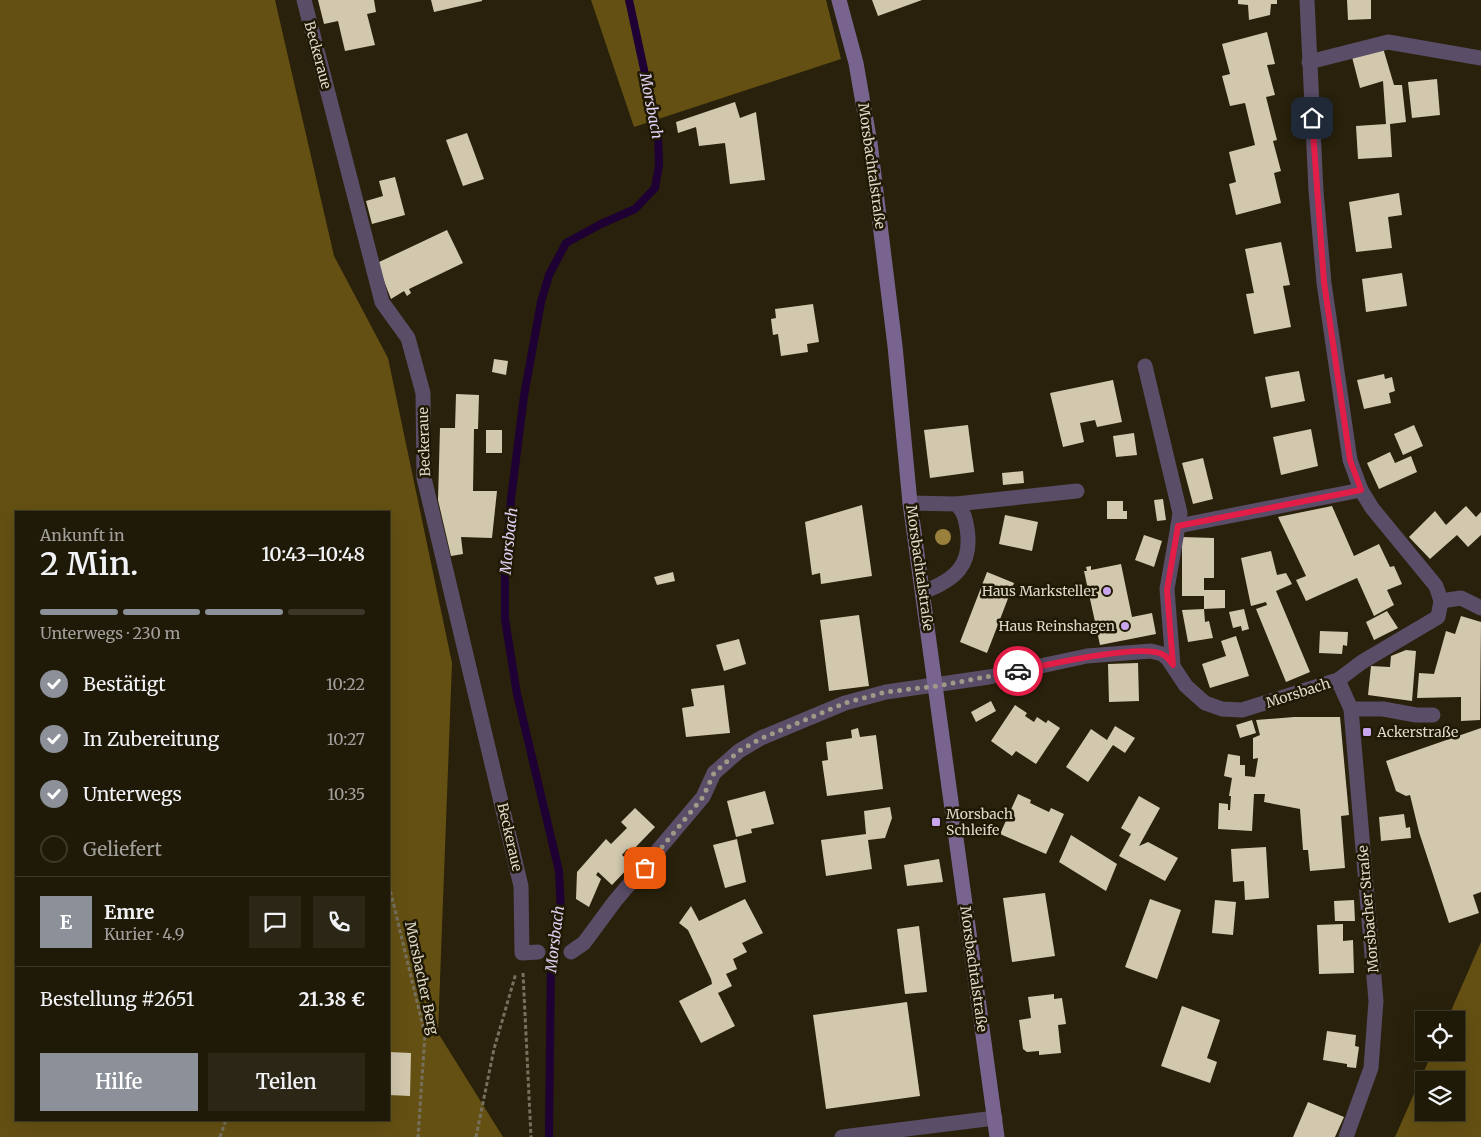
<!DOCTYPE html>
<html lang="de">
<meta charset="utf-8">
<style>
:root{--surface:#1f1908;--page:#2c2616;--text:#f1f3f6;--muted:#a1a09c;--line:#3c3829;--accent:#8c9099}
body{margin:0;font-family:Merriweather,serif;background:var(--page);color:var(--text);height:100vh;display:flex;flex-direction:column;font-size:19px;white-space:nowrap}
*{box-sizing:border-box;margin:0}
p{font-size:16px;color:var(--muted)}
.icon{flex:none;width:28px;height:28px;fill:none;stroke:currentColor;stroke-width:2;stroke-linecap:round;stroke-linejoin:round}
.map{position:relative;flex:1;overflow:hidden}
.panel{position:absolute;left:15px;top:511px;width:375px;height:610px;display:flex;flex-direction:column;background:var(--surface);border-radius:0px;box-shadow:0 5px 20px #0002,0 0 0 1px var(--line)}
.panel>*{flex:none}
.buttons{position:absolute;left:1415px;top:1011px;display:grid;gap:10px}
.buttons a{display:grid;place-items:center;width:50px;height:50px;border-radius:0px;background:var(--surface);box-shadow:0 5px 20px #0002,0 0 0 1px var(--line);font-size:25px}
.pin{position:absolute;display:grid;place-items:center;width:42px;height:42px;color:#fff;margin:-21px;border-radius:10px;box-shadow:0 2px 8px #0006}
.courier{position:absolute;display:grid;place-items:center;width:50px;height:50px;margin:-25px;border:4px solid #e11d48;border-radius:50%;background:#fff;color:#222;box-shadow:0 1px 6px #0007}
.headline em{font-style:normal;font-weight:600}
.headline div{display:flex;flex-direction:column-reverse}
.headline{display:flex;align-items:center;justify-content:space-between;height:85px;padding:0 25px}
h1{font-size:32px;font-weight:600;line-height:38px}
.bar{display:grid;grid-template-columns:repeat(4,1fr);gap:8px 5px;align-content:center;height:60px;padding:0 25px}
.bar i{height:6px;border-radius:4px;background:var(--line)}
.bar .current{background:var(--accent)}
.bar p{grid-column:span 4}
.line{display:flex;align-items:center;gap:12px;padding:0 25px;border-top:1px solid var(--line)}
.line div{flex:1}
.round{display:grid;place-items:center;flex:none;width:52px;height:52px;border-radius:0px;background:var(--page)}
ol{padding:0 25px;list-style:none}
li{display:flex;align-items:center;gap:15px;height:55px}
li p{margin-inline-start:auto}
li .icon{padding:5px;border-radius:50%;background:var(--accent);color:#fff;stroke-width:4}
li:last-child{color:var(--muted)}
li i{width:28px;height:28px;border:2px solid var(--line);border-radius:50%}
.cta{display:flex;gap:10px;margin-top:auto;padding:10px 25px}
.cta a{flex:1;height:58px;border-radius:0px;background:var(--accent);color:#fff;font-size:20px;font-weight:600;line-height:58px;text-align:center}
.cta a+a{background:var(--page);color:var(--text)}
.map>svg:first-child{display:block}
.forest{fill:#645013;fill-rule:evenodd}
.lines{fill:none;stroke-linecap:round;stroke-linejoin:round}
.stream{stroke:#1e0034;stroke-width:8}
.building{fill:#d2c8ae}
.path{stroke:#76705d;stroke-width:3;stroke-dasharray:4 2.5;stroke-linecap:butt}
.lane{stroke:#594d67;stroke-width:15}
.street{stroke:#594d67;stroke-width:15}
.secondary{stroke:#78648e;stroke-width:15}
.tree{fill:#99813d}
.done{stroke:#9f9988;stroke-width:5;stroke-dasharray:0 9}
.route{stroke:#e11d48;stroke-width:6}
.poi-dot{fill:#c9a5ee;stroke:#1f1803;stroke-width:2}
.labels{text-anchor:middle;stroke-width:5;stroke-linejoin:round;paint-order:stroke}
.street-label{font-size:14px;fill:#ded9cc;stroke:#1f1803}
.poi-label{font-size:14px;fill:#ded9cc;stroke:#1f1803;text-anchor:end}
.water-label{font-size:15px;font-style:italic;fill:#e2d1f5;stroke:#1f1803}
</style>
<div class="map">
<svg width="1481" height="1137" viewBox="0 0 1481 1137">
<rect width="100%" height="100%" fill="#29210b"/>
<!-- forest -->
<g class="forest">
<path d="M0,0h275l59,256 54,102 64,305 -14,370 65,104h-503zM16,512h373v608h-373z"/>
<path d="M591,0h235l15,59 -207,68z"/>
<path d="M1481,942v195h-86l37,-84 24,-1v-32h-9zM1424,1080h32v32h-32z"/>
</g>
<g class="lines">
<!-- stream -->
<path class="stream" d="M549,1137l2,-177 10,-47 -2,-42 -42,-177 -12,-75v-47l6,-73 13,-103 17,-94 8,-27 17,-32 35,-19 34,-15 20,-21 4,-23 -1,-31 -29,-134"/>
</g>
<!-- building -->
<g class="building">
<path d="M318,0h56l2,12 -9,2 8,31 -30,6 -7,-30 -14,3z"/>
<path d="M431,0h51v1l-48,11z"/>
<path d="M872,0h50l-44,16z"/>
<path d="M1238,0h39v4h-6l-1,11 -21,5 -1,-15 -10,-1z"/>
<path d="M1347,0h24v19l-23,1z"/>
<path d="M1267,32l8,32 -8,1 8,30 -9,2 11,43 -4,1 8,30 -7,2 7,30 -45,12 -7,-31 7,-2 -7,-30 26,-7 -10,-42 -15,3 -8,-30 8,-2 -8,-30z"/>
<path d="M1383,48l11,37h8l4,37 -16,2 2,33 -34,2 -2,-33 30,-2 -3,-43 -23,7 -8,-31z"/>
<path d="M1437,79l3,36 -28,3 -4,-36z"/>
<path d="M735,102l5,16 16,-6 9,68 -35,4 -5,-41 -26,3 -3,-19 -18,6 -2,-11z"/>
<path d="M467,133l17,46 -21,7 -17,-46z"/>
<path d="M395,177l10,38 -33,9 -6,-23 17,-5 -4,-15z"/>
<path d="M1399,193l3,22 -14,2 4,31 -36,4 -7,-50z"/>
<path d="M447,230l16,33 -54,26 2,4 -4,3 -3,-5 -13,8 -14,-36z"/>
<path d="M1281,242l9,43 -7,1 8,41 -37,7 -8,-40 8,-1 -9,-44z"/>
<path d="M1402,273l5,33 -41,6 -4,-33z"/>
<path d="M813,304l6,38 -12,2 1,8 -27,4 -3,-22 -5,1 -2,-16 5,-1 -1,-9z"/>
<path d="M494,359l14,2 -2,14 -14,-3z"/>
<path d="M1299,371l6,30 -34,7 -6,-31z"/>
<path d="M1384,374l1,5 7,-2 3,14 -6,2 2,10 -27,6 -7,-29z"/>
<path d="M1113,380l9,42 -25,5 -2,-7 -15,3 4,19 -21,5 -13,-54z"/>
<path d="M456,394l23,1 -1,34h-4l-1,62h24l-5,47 -31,-1 2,17 -12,2 -13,-56 2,-72h15z"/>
<path d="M968,425l6,47 -44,6 -6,-48z"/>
<path d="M1414,425l9,21 -20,9 -9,-21z"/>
<path d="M1311,429l7,37 -37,9 -8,-38z"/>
<rect x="486" y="430" width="16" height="23"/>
<path d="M1134,433l3,22 -21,2 -3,-21z"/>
<path d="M1390,452l5,11 16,-7 6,16 -38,17 -12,-26z"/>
<path d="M1203,458l10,41 -20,5 -11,-41z"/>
<path d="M1023,471l1,12 -21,2 -1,-12z"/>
<path d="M1163,499l3,21 -9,1 -3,-21z"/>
<path d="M1107,501h16v10h4v8h-20z"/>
<path d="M862,505l10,71 -51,8 -1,-11 -8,2 -7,-53z"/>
<path d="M1332,506l22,50 25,-12 11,23 4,-1 8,18 -15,6 7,15 -20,11 -17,-38 -51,23 -10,-21 10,-4 -28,-59z"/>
<path d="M1466,506l10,11 5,-5v23l-13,12 -11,-12 -27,24 -21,-22 26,-26 11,14z"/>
<path d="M1005,515l33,7 -6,29 -33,-7z"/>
<path d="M1144,535l18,6 -8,26 -19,-7z"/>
<path d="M1182,537l32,1v40h-10v12h21v18l-21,1v-13h-22z"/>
<path d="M1271,551l6,24 9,-2 6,11 -16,7 34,81 -24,10 -30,-73 11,-4 -1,-3 -15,4 -10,-48z"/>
<path d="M1121,564l11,53 20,-4 4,21 -56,11 -16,-74h3l-1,-4 5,-1v4z"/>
<path d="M673,572l2,9 -18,4 -3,-8z"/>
<path d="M987,572l27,11 -27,70 -27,-11z"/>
<path d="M1204,609l1,13 4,-1 4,17 -25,4 -6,-32z"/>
<path d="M1244,609l5,20 -7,2 -1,-5 -8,2 -4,-16z"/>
<path d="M1387,611l11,17 -24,12 -8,-18z"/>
<path d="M859,615l10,71 -40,5 -9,-71z"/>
<path d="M1461,616l20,6 -1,98 -19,1v-24l-44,1 2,-25 15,1 12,-43 9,3z"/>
<path d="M1320,631l28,1 -1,14 -4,-1 -1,9 -23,-1z"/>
<path d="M1236,636l13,40 -39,12 -8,-24 24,-8 -5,-15z"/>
<path d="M739,639l7,25 -22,7 -8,-26z"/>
<path d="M1406,650l10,1 -4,50 -44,-6 3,-29 19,1 1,-11z"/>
<path d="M1138,663l1,38 -30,1 -1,-38z"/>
<path d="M724,685l6,48 -44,4 -4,-29 12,-2 -3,-17z"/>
<path d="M991,701l5,10 -20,11 -5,-10z"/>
<path d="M1015,705l12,8 -2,3 9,6 3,-5 9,6 2,-3 12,8 -24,36 -20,-13 -4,5 -21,-15z"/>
<path d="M1294,717h46l9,98 -8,1 4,52 -35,3 -2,-21h-5l-3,-41 -36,-7 1,-8h-11l-2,37 -34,-2 1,-26 9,1v6h2l1,-14h-2l3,-18 -8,-2 4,-22 12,2v9h5v11l10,1 3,-19 -5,1v-21l7,-3 -4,-15z"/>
<path d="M1252,720l4,13 -16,5 -4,-13z"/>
<path d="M1115,726l20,12 -10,15 -12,-8 -25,37 -22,-15 25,-38 16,11z"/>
<path d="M858,728l2,9 16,-2 7,54 -56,7 -5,-35 6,-1 -2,-18 26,-4 -1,-8z"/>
<path d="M1481,728v164l-8,3 6,18 -30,10 -30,-91 -9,-37 -4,1 -10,-5 -10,-30z"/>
<path d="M765,791l9,33 -23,5 1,4 -16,4 -9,-36z"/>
<path d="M1018,794l13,6 -1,3 19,9 2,-4 13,6 -18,40 -46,-20z"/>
<path d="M1139,796l21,12 -21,38 9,-4 30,16 -13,23 -46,-25 12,-22 -10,-6z"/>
<path d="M890,807l2,11 -7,20 -17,2 4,29 -46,7 -5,-36 45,-6 -2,-23z"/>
<path d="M635,808l20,19 -24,25 -4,-3 -5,6 10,9 -20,21 -14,-13 -2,3 5,4 -12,28 -13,-8 1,-27 29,-33 5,5 16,-16 -6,-6z"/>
<path d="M1404,814l2,14 4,-1 1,11 -30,3 -2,-24z"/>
<path d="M1071,835l46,29 -11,27 -47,-29z"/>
<path d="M737,839l9,43 -21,6 -12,-43z"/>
<path d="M1266,847l3,51 -24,2 -1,-19 -11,1 -2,-33z"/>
<path d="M939,859l4,23 -36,4 -3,-21z"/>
<path d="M1045,893l10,63 -43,6 -9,-64z"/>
<path d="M745,899l18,34 -21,10 5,9 -14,7 4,10 -11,5 6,12 -14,7 17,33 -34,17 -22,-42 33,-17 -1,-5 -23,-49 -9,-7 12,-17 8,15z"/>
<path d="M1150,899l31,11 -24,69 -32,-12z"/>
<path d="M1215,900l21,2 -3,33 -21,-2z"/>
<path d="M1354,900l1,21h-20l-1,-20z"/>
<path d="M1343,924v17l10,-1 1,33 -35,1 -2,-49z"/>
<path d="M919,926l8,66 -22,2 -8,-65z"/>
<path d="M1054,994v5l8,-1 4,26 -8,1 3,28 -22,2v-4l-12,1 -4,-3 -4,-29 12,-2 -3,-21z"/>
<path d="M907,1002l13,94 -94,13 -13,-94z"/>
<path d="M1182,1006l38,14 -13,38 10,4 -7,21 -49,-17z"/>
<path d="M1327,1031l29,4 -1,11 4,1 -3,21 -9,-1v-3l-24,-4z"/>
<path d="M389,1052l22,1 -1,43 -21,-1z"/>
<path d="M1308,1102l36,15 -9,20h-42z"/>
</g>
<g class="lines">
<!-- path -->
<g class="path">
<path d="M389,885l36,150 -7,102"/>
<path d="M523,973l8,164"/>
<path d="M220,1137l6,-17"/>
<path d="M476,1137l18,-88 22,-76"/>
</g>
<!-- lane -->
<g class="lane">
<path d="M1309,62l79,-20 93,16"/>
<path d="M1145,366l35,147 -2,13 183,-36"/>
<path d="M910,503l46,1c8,8 9,13 11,24 6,37 -12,52 -44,64"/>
<path d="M956,504l121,-13"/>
<path d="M1351,709h32l33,6h17"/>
<path d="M842,1137l153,-19"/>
</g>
<!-- street -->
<g class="street">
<path d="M304,0l78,302 26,36 15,55 1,85 97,408 1,67 16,-1"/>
<path d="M1441,601l20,-3 20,10"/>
<path d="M1173,665l-6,-76 11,-63"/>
<path d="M1338,680l13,29 25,292 -5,67 -25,69"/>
<path d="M571,952l13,-9 31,-42 88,-104 11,-24 25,-22 22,-13 84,-35 41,-11 103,-15 98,-21 64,-5 11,3 6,5 18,27 19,17 17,6 20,1 96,-30 24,-18 76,-45 3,-16 -5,-15 -64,-78 -11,-18 -11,-30 -26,-177 -8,-92 -9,-191"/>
</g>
<!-- secondary -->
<path class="secondary" d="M839,0l17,63 14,80 25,203 15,157 87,634"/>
</g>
<!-- trees -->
<circle class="tree" cx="943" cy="537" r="8"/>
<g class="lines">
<!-- done -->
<path class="done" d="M645,868l58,-71 11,-24 25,-22 23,-13 83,-35 41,-11 51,-6 81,-15"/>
<!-- route -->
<path class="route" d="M1018,671c27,-6 122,-28 144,-17 5,2 8,7 11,11l-6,-75 11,-64 183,-36 -11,-30 -26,-178 -12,-164"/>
</g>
<!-- markers -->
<g class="poi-dot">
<circle cx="1107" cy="591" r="5"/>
<circle cx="1125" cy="626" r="5"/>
<rect x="1362" y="727" width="10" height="10" rx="2.5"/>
<rect x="931" y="817" width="10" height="10" rx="2.5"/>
</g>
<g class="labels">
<!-- street labels -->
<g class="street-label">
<text transform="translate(318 55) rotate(75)" y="5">Beckeraue</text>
<text transform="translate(872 166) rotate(82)" y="5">Morsbachtalstraße</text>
<text transform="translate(424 442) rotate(-92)" y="5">Beckeraue</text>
<text transform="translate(920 568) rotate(82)" y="5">Morsbachtalstraße</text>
<text transform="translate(1298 693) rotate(-18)" y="5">Morsbach</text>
<text transform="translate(510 837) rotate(77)" y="5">Beckeraue</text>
<text transform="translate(1368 909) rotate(-95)" y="5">Morsbacher Straße</text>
<text transform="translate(974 969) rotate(82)" y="5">Morsbachtalstraße</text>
<text transform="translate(422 978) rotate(78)" y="5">Morsbacher Berg</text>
</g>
<!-- poi labels -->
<g class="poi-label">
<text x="1097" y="596">Haus Marksteller</text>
<text x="1115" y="631">Haus Reinshagen</text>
<text x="1377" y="737" text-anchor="start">Ackerstraße</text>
<text x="946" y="819" text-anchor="start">Morsbach<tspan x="946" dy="16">Schleife</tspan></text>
</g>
<!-- water labels -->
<g class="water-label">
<text transform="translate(651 106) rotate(79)" y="5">Morsbach</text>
<text transform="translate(509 541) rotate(-84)" y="5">Morsbach</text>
<text transform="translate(555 939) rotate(-83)" y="5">Morsbach</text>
</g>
</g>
</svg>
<div class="buttons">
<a><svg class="icon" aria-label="locate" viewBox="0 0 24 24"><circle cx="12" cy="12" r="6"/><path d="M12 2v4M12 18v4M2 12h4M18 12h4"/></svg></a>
<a><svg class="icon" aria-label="layers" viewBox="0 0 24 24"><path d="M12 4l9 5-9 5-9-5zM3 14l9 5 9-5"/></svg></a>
</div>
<div class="pin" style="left:645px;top:868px;background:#ea580c"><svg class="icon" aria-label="bag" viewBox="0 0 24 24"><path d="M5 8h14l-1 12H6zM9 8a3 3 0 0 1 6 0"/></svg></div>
<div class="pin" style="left:1312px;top:118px;background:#1f2937"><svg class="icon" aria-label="home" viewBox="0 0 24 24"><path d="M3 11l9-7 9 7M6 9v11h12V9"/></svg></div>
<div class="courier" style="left:1018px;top:671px"><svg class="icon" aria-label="car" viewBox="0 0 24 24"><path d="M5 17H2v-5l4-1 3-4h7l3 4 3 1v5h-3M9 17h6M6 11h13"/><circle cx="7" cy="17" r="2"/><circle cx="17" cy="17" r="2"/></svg></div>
<section class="panel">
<div class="headline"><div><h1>2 Min.</h1><p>Ankunft in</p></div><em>10:43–10:48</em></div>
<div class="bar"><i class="current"></i><i class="current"></i><i class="current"></i><i></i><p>Unterwegs · 230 m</p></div>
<ol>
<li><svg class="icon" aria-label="check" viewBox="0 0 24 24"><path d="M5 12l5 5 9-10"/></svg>Bestätigt<p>10:22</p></li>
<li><svg class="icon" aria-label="check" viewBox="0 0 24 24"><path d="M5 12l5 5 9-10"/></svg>In Zubereitung<p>10:27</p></li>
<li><svg class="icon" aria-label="check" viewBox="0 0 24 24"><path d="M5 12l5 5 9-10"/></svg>Unterwegs<p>10:35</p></li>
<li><i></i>Geliefert</li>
</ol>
<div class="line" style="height:90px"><b class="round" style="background:var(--accent);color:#fff">E</b><div><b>Emre</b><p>Kurier · 4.9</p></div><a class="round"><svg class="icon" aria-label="chat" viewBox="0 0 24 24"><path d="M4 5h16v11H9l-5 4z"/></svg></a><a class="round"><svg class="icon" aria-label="phone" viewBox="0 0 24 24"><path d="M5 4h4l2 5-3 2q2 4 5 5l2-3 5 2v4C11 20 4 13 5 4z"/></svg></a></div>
<div class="line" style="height:65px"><div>Bestellung #2651</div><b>21.38 €</b></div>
<div class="cta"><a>Hilfe</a><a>Teilen</a></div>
</section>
</div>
